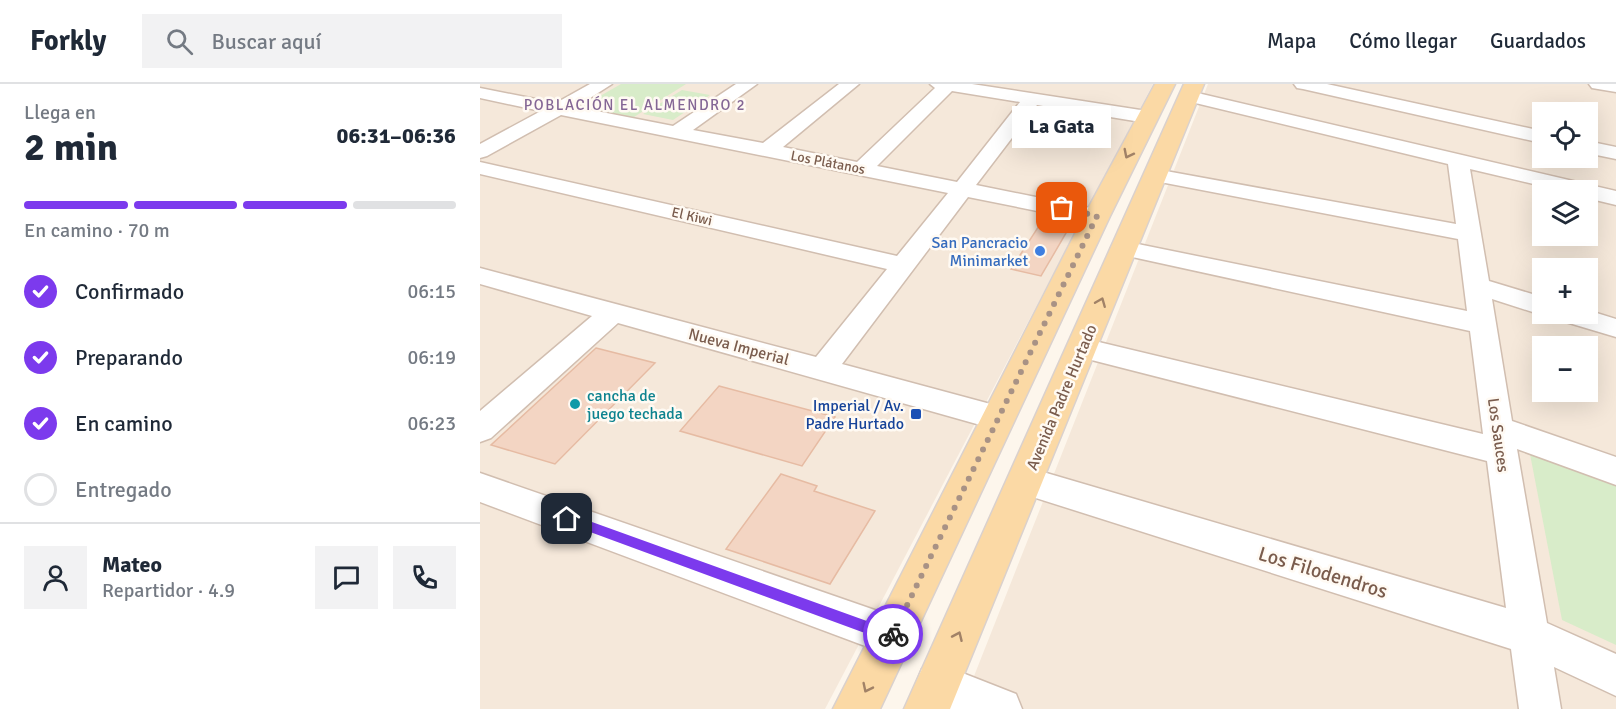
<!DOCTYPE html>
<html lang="es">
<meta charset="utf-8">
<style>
:root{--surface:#fff;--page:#f2f2f3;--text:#1f2937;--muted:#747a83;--line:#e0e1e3;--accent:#7c3aed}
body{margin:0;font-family:Signika,sans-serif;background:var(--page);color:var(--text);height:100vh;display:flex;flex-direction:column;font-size:22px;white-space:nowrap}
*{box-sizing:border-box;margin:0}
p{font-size:20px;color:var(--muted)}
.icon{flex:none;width:33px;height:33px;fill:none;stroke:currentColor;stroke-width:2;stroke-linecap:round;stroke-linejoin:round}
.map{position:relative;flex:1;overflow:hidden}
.panel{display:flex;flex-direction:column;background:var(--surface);width:480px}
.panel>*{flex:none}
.tools{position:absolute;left:1052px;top:18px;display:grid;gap:12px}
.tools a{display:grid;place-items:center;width:66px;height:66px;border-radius:0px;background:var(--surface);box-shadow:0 6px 24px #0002;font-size:30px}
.pin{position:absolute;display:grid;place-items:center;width:51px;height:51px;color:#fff;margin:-26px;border-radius:12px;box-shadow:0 3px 9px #0006}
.courier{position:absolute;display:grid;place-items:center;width:60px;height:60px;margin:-30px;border:4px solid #7c3aed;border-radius:50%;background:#fff;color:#222;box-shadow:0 2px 8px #0007}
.bubble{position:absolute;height:42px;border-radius:0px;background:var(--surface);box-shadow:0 6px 24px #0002;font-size:20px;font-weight:700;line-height:42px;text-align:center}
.headline em{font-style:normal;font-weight:700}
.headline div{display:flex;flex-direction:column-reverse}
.headline{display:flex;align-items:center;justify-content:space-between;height:102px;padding:0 24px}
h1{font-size:39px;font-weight:700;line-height:45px}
.bar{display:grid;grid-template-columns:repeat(4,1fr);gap:9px 6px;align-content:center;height:72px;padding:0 24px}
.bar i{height:8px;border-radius:4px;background:var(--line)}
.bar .current{background:var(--accent)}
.bar p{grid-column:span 4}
.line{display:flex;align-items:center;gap:15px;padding:0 24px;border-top:2px solid var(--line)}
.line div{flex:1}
.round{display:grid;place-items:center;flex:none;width:63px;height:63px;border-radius:0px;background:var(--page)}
ol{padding:0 24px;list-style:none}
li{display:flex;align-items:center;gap:18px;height:66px}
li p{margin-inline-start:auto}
li .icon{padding:6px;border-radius:50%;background:var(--accent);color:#fff;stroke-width:4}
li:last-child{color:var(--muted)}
li i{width:33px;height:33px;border:3px solid var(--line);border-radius:50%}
header{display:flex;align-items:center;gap:36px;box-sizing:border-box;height:84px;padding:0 30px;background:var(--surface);border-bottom:2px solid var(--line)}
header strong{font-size:28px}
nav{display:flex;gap:33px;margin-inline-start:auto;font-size:21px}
.search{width:420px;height:54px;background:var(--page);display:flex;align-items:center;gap:15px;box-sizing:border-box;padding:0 21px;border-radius:0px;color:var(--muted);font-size:22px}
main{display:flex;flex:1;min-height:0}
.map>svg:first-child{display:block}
.residential{fill:#f5e8da;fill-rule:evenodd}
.green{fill:#d8ecc9}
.building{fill:#f3d5c3;stroke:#e6bba3;stroke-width:1.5}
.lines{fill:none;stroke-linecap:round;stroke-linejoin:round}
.minor-casing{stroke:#d1beb0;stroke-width:3}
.major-casing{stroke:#dad1cd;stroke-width:3}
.minor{fill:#fff;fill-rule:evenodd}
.major{fill:#fbd9a5;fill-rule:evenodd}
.oneway{stroke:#a18267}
.route{fill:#7c3aed}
.done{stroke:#a89285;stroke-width:6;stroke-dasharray:0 10.8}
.shop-dot{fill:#3f7fe0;stroke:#fffaf3;stroke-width:2}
.culture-dot{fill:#0f9aa8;stroke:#fffaf3;stroke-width:2}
.transit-dot{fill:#1a4fb4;stroke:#fffaf3;stroke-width:2}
.labels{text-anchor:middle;stroke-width:5;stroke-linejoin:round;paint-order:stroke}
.far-street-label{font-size:14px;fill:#7a5c4d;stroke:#fffaf3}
.far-neighbourhood-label{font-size:15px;letter-spacing:1.5px;fill:#846695;stroke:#fffaf3}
.shop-label{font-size:16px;fill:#366cbe;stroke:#fffaf3;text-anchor:end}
.street-label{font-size:16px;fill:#7a5c4d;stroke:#fffaf3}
.culture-label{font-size:16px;fill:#0d838f;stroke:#fffaf3;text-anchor:start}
.transit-label{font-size:16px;fill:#164399;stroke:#fffaf3;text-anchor:end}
.near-street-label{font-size:20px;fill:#7a5c4d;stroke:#fffaf3}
</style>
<header>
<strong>Forkly</strong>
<div class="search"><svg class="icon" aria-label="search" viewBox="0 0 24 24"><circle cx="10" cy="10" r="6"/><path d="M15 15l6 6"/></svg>Buscar aquí</div>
<nav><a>Mapa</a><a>Cómo llegar</a><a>Guardados</a></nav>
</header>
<main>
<section class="panel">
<div class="headline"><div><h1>2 min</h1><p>Llega en</p></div><em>06:31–06:36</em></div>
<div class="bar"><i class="current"></i><i class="current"></i><i class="current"></i><i></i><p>En camino · 70 m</p></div>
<ol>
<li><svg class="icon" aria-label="check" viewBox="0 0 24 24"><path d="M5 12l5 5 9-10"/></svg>Confirmado<p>06:15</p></li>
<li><svg class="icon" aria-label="check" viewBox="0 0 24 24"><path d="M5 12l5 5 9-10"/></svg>Preparando<p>06:19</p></li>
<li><svg class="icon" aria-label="check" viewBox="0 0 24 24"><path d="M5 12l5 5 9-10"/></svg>En camino<p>06:23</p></li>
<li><i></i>Entregado</li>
</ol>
<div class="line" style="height:108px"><a class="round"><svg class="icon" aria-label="person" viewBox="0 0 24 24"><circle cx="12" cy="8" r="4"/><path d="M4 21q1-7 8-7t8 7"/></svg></a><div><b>Mateo</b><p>Repartidor · 4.9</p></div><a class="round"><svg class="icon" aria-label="chat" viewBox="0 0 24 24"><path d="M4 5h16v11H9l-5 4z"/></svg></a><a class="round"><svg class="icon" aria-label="phone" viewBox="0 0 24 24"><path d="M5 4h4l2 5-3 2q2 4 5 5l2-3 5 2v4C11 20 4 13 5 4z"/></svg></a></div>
</section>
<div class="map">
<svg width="1136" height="625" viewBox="0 0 1136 625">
<rect width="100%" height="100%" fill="#fdf6ec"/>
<!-- residential -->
<g class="residential">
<path d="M0,0h673l-328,625h-345z"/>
<path d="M728,0h408v625h-655zM1062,28h45v46h-45zM1062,106h45v46h-45zM1062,184h45v46h-45zM1062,262h45v46h-45z"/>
</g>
<!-- green -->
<g class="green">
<path d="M141,0h65l-52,33 -53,-10z"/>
<path d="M202,6l28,5 -37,25 -30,-6z"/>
<path d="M1049,365l87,30v166l-54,-25z"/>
</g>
<!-- building -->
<g class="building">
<path d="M566,131l27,6 -32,55 -30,-7z"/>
<path d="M116,264l59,15 -100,101 -64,-19z"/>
<path d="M239,302l116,31 -33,49 -122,-35z"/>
<path d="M301,390l36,12 -3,5 61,20 -45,73 -104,-35z"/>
</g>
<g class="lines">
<!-- minor casing -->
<g class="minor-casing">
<g id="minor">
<path d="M110,0h22l-36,23 97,19 63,-42h21l-64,46 70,13 76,-59h20l-76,63 74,15 78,-74 -5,-4h42l175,27 7,2 2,4 -2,4 -7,2 -110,-18 -61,80 129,26 3,5 -3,5 -8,2 -129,-26 -126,167 167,45 4,9 -4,9 -11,3 -380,-107 -127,115 -11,4v-31l112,-95 -112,-32v-16l336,89 71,-88 -407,-95v-12l417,94 51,-63 -387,-78 -74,41 -7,2v-14l61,-33 -61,-13v-10l76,15zM472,7l68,11 -63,80 -80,-16z"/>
<path d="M814,0h33l215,47v12l-239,-54 -6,-1z"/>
<path d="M1109,0h27v8l-24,-4z"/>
<path d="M709,7l427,100v14l-29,-7v-8h-28l-89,-21 19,112 53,16v17h5l-5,1 -50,-16 20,122 104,36v28l-99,-36 30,174 69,31v42l-62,-29 7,42h-42l-8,-60 -497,-158 -5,-10 5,-10 12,-4 480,141 -19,-147 -415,-106 -4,-7 4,-7 10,-3 401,96 -13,-103 -356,-78 -3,-5 3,-5 9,-2 344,70 -9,-72 -303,-58 -7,-2 -4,-4 4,-4 7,-2 301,55 -8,-60 -265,-64 -3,-4 3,-4z"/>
<path d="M1107,57l29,6v12l-29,-6z"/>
<path d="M1107,226l29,9v18l-57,-17 -4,-6h32z"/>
<path d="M0,389l412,143 14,6 6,14 -6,14 -14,6 -412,-154z"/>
<path d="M457,579l79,31 6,15h-74l-26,-10 -6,-15 6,-15z"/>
</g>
</g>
<!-- major casing -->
<g class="major-casing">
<g id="major">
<path d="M675,0h20l-65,132 -230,493h-47l251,-493z"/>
<path d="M704,0h20l-254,625h-46z"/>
</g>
</g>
<!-- minor -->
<use href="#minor" class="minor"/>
<!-- major -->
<use href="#major" class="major"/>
</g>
<!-- one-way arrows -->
<defs><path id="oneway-chevron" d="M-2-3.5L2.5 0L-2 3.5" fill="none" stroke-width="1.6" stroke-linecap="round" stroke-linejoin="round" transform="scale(1.5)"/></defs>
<g class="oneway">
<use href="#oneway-chevron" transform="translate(648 70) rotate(117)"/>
<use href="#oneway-chevron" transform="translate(621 218) rotate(-68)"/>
<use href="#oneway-chevron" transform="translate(478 552) rotate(-66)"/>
<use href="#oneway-chevron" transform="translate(387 604) rotate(116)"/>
</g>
<!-- route -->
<path class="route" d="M87,429l322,116 4,-2 5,2 2,5 -4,7 -4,2 -329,-121v-7z"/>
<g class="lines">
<!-- done -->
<path class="done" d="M413,550l204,-418 -35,-8"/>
</g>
<!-- markers -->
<circle class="shop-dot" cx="560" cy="167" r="6"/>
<circle class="culture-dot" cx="95" cy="320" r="6"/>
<rect class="transit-dot" x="430" y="324" width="12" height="12" rx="3"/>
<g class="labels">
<!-- far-street labels -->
<g class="far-street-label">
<text transform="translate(348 78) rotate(11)" y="5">Los Plátanos</text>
<text transform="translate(212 132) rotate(13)" y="5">El Kiwi</text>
</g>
<!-- far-neighbourhood labels -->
<g class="far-neighbourhood-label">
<text x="155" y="26">POBLACIÓN EL ALMENDRO 2</text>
</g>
<!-- shop labels -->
<g class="shop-label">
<text x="548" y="164">San Pancracio<tspan x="548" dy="18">Minimarket</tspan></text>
</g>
<!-- street labels -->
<g class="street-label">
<text transform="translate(259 262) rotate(15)" y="6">Nueva Imperial</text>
<text transform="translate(581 313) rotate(-67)" y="6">Avenida Padre Hurtado</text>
<text transform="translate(1019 351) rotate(82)" y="6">Los Sauces</text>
</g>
<!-- culture labels -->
<g class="culture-label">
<text x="107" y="317">cancha de<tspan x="107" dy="18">juego techada</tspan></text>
</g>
<!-- transit labels -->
<g class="transit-label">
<text x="424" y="327">Imperial / Av.<tspan x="424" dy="18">Padre Hurtado</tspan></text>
</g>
<!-- near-street labels -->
<g class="near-street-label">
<text transform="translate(843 488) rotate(17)" y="7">Los Filodendros</text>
</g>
</g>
</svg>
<div class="tools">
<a><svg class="icon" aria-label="locate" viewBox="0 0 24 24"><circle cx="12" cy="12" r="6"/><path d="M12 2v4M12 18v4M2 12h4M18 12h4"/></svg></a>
<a><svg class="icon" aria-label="layers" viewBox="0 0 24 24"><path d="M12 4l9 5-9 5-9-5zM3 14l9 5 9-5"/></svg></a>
<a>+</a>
<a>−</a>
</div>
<div class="pin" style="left:582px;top:124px;background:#ea580c"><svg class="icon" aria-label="bag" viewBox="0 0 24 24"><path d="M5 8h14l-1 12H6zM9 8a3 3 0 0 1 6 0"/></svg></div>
<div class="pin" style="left:87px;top:435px;background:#1f2937"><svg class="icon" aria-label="home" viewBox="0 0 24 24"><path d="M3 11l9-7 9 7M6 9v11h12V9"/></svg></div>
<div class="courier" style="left:413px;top:550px"><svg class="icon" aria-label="bike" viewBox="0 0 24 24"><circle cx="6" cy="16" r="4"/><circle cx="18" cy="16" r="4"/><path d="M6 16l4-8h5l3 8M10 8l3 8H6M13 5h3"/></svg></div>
<div class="bubble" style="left:532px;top:22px;width:99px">La Gata</div>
</div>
</main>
